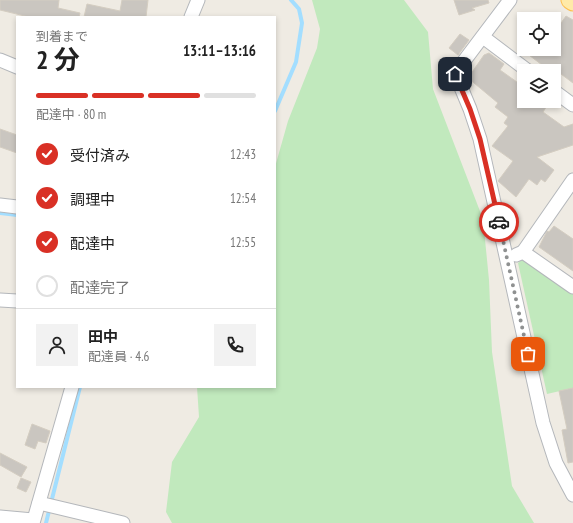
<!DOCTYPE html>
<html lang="ja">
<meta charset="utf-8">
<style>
:root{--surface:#fff;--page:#f2f2f2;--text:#222;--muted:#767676;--line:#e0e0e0;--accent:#d93025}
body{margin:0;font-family:"PT Sans Narrow","Noto Sans JP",sans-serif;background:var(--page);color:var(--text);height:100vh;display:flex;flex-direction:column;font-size:15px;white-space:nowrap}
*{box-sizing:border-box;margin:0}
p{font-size:13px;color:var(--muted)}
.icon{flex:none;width:22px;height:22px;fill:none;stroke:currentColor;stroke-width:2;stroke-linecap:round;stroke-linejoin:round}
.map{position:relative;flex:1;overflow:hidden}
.sheet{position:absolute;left:16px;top:16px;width:260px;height:372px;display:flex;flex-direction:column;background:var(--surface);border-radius:0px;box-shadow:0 2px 6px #0003}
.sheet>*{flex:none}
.buttons{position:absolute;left:517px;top:12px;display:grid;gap:8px}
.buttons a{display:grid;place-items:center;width:44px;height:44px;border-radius:0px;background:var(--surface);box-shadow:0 2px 6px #0003;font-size:20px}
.pin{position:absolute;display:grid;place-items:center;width:34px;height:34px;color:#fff;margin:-17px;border-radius:8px;box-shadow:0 2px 6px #0006}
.courier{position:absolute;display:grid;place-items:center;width:40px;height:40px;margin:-20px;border:3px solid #d93025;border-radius:50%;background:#fff;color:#222;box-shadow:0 1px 5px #0007}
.summary em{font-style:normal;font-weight:700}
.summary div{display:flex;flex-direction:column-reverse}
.summary{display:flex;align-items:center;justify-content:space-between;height:68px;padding:0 20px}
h1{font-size:26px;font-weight:700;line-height:30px}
.bar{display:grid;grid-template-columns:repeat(4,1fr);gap:6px 4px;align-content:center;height:48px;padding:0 20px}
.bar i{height:5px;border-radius:3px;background:var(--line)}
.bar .on{background:var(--accent)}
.bar p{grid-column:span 4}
.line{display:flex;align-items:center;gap:10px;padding:0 20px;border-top:1px solid var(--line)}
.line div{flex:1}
.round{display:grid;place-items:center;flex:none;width:42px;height:42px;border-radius:0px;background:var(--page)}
ol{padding:0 20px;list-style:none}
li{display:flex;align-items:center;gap:12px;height:44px}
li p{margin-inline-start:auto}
li .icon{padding:4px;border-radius:50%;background:var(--accent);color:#fff;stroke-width:4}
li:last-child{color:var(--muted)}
li i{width:22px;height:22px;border:2px solid var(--line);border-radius:50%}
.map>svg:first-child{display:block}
.green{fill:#c1e9bd}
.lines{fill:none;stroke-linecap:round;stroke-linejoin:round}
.stream{stroke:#a3deff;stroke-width:4}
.building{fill:#cac6c0;stroke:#d4cdc1}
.minor-casing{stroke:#b4b7bb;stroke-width:15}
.major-casing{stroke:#fdbe4e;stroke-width:19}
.minor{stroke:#fff;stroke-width:13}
.major{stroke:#ffeaa8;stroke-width:17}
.done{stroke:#8f9191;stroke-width:4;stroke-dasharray:0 7.2}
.route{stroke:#d93025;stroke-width:5}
</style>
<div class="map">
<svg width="573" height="523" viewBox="0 0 573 523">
<rect width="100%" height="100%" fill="#efebe3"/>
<!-- green -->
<g class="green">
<path d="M312,0h92l24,32 5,57 50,130 6,61 3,72 20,134 22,37h-362l-6,-11 6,-50 27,-45 -2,-30h78v-220l13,-46 29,-73 3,-19z"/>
<path d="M524,258l49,35v95l-26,6 -29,-131z"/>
</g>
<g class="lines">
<!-- stream -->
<g class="stream">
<path d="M275,111l21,-49 6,-39 -3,-14 -8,-9"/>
<path d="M0,213l17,2"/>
<path d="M46,523l34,-136"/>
</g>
</g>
<!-- building -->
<g class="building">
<path d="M0,0h59l-1,8 22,5 -1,4h-50l-29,-7z"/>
<path d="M122,0h26l-2,17h-62l3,-13 33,7z"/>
<path d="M454,0h34l1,3 -17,5 3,2 -16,5z"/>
<path d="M566,16l7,4v63l-16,-12h-7l-29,-22h33v-26l5,3z"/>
<path d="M460,34l9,6 -11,15 -9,-7z"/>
<path d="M489,53l15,11 -4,6 24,17v14h26l-7,11 21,15 9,-3v21l-36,12 17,13 -9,12 -4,-3 -4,6 -8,-6 -13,18 -18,-16 15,-20 -21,-15 16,-20 -4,-3 4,-6 -13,-10 3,-4 -30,-25 16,-23z"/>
<path d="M0,129l17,6v18l-17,-6z"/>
<path d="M554,226l19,13v32l-34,-24 8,-16 2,1z"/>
<path d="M573,388v74l-5,1 -6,-33 5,-1 -8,-38z"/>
<path d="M32,424l18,7 -4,12 -8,-2 -3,8 -10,-4z"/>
<path d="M0,453l27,14 -6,10 -21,-12z"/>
<path d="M21,478l10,4 -5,10 -9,-4z"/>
</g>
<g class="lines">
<!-- minor casing -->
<g class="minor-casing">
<g id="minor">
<path d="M510,0l-55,73 15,36 10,30 63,284 13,40 17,32"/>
<path d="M191,17l7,-17"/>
<path d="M483,37l45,34"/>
<path d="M0,60l17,7"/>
<path d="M554,91l19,14"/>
<path d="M0,205l17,2"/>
<path d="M523,252l50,-72"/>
<path d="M516,255l7,-3 50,35"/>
<path d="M0,300l17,1"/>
<path d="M39,503l84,20"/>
<path d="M0,517l33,3"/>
<path d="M33,523l39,-136"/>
</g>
</g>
<!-- major casing -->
<g class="major-casing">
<path id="major" d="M570,0l3,2"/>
</g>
<!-- minor -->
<use href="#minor" class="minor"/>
<!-- major -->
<use href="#major" class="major"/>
</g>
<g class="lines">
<!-- done -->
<path class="done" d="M499,222l29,132"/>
<!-- route -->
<path class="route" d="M455,74l15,35 10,30 19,83"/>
</g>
</svg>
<div class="buttons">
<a><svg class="icon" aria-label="locate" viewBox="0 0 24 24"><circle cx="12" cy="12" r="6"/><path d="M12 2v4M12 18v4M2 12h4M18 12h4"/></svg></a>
<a><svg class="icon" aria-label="layers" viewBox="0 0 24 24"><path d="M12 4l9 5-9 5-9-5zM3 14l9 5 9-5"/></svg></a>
</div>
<div class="pin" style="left:528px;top:354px;background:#ea580c"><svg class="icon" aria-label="bag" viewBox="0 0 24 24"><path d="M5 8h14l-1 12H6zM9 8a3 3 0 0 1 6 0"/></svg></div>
<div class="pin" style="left:455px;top:74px;background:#1f2937"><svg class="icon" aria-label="home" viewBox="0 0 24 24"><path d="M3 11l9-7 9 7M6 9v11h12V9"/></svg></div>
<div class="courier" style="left:499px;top:222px"><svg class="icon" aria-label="car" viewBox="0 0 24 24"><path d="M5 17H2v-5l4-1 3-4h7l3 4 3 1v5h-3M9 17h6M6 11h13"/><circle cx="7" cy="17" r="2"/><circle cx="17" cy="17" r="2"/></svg></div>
<section class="sheet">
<div class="summary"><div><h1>2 分</h1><p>到着まで</p></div><em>13:11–13:16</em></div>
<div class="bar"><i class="on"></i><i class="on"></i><i class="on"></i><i></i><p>配達中 · 80 m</p></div>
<ol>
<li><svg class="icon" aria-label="check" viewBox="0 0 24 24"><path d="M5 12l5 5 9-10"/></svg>受付済み<p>12:43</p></li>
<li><svg class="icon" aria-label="check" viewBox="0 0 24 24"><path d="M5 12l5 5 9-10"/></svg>調理中<p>12:54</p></li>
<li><svg class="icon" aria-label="check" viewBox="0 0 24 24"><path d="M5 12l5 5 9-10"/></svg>配達中<p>12:55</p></li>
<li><i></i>配達完了</li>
</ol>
<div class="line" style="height:72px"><a class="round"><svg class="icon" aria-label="person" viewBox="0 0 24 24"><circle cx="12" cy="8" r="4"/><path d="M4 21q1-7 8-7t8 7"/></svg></a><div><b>田中</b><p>配達員 · 4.6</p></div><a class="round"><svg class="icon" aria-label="phone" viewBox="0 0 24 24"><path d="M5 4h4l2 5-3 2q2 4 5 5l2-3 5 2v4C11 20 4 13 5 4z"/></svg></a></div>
</section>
</div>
